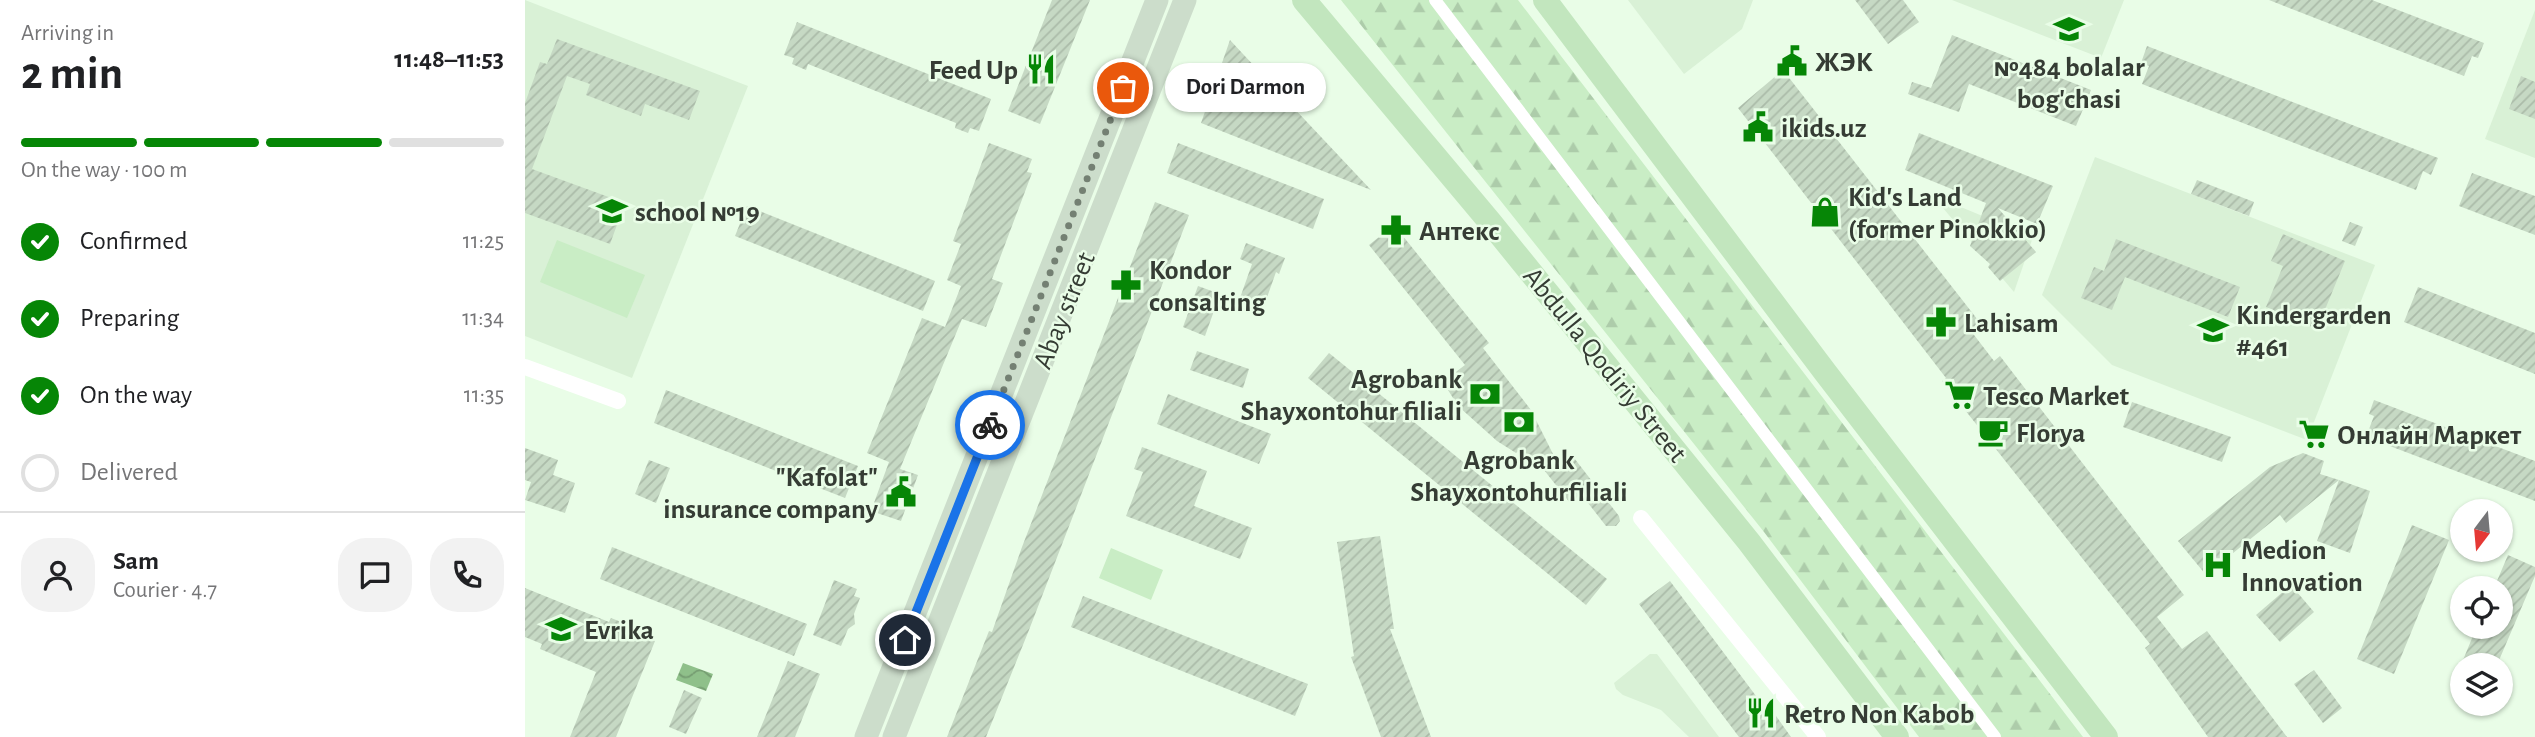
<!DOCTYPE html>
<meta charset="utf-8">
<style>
:root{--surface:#fff;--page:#f2f2f2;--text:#202124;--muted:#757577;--line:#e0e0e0;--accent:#068606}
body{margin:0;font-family:"Alegreya Sans",sans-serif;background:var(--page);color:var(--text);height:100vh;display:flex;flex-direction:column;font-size:26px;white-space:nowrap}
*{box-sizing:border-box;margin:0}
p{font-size:23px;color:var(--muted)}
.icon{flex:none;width:38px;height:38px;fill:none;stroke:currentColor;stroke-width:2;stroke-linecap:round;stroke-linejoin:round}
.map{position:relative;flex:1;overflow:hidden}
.sheet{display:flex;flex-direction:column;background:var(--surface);width:525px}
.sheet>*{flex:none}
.needle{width:46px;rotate:196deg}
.tools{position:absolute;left:1925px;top:499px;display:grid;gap:14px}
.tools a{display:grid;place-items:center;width:63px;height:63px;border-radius:50%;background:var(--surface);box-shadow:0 2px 5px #0004;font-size:35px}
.pin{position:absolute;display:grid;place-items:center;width:60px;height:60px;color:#fff;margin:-30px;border:4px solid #fff;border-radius:50%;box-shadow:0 2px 7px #0007}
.courier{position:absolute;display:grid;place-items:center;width:70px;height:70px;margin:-35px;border:5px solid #1a73e8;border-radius:50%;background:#fff;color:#222;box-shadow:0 2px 9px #0007}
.bubble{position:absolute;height:49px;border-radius:24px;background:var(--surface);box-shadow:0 2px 5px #0004;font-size:23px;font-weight:700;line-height:49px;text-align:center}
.head em{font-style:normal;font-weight:700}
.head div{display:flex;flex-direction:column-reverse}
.head{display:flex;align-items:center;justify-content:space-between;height:119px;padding:0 21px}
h1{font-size:46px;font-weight:700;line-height:52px}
.bar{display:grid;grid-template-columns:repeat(4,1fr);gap:10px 7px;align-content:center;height:84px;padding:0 21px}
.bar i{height:9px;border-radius:5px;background:var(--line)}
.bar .active{background:var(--accent)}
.bar p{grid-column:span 4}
.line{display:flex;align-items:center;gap:18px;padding:0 21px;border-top:2px solid var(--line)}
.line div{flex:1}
.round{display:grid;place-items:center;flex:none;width:74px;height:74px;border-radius:28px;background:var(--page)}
ol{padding:0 21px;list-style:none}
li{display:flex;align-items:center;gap:21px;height:77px}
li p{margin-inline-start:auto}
li .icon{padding:7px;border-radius:50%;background:var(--accent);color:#fff;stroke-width:4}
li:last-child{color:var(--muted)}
li i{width:38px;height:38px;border:4px solid var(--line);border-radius:50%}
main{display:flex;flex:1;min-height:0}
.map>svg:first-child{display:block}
.built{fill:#d9f1d6}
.forest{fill:url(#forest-firs)}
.pitch{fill:#c9edc5}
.water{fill:url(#water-waves)}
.building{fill:url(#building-hatch)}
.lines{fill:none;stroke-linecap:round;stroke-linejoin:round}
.pedestrian{stroke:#fff;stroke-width:12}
.minor{stroke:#fff;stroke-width:16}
.secondary{stroke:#ccddcb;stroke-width:23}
.primary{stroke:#c2e6be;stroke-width:24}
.done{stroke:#748073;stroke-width:7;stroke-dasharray:0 12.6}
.route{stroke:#1a73e8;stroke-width:9}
.labels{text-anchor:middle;stroke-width:5;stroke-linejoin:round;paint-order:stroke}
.poi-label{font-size:28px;font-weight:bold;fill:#353c34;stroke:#e9fde7;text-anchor:start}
.street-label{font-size:28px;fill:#353c34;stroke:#e9fde7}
</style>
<main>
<section class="sheet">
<div class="head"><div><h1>2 min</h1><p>Arriving in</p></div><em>11:48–11:53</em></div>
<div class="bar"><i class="active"></i><i class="active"></i><i class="active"></i><i></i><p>On the way · 100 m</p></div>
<ol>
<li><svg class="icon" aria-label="check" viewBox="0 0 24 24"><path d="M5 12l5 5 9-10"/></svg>Confirmed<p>11:25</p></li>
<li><svg class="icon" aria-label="check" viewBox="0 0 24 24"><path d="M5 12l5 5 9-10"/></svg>Preparing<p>11:34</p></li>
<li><svg class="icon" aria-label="check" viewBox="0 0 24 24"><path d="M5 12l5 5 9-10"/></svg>On the way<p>11:35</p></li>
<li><i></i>Delivered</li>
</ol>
<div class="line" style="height:126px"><a class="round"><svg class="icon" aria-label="person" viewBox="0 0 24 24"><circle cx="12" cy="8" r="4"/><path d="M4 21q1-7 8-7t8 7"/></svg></a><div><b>Sam</b><p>Courier · 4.7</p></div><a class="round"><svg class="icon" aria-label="chat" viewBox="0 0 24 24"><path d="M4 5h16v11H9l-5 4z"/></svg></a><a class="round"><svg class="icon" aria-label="phone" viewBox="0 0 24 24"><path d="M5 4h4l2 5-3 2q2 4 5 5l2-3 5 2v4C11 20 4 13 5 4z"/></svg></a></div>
</section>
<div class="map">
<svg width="2010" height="737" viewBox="0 0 2010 737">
<defs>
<pattern id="forest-firs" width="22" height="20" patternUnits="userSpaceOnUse" patternTransform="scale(1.75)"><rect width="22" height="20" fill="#c9edc5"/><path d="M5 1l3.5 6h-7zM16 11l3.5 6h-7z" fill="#adccaa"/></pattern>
<pattern id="water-waves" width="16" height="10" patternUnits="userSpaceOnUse" patternTransform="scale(1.75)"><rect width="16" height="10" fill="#8fc08a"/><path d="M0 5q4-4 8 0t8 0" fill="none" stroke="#769d72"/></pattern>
<pattern id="building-hatch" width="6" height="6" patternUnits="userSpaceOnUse" patternTransform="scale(1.75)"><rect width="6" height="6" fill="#c6d9c4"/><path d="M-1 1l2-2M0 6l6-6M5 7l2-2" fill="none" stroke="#abbba9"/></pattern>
</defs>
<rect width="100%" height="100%" fill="#e9fde7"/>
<!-- built -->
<g class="built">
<path d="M0,0l223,86 -116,292 -107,-42z"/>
<path d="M1103,0h125l-11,29 -58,45z"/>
<path d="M1427,0h172l-23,58z"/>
<path d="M2010,10v148l-50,-19z"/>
<path d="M1570,157l280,108 -68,175 -195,-75 -70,-70z"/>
<path d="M1407,195l101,42 -19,55z"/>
<path d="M1125,654h7l62,83h-30l-28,-27 -38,-15 -7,-6 -2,-6z"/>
</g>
<!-- forest -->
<path class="forest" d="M816,0h177l565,737h-164l-155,-205z"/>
<!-- pitch -->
<g class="pitch">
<path d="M32,240l88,35 -18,43 -87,-36z"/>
<path d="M586,548l52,22 -12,30 -52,-22z"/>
</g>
<!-- water -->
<path class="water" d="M158,663l30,11 -7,17 -30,-11z"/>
<!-- building -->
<g class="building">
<path d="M527,0h38l-50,124 -32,-13z"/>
<path d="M1330,0h48l16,22 -31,22z"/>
<path d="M1744,0h103l112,43 -6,15 -6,-2 -8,20z"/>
<path d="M272,22l194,77 -12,32 -9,-3 -2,5 -13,-5 1,-5 -148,-59 -2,6 -14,-6 2,-6 -10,-3z"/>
<path d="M1427,35l139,55 -15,36 -107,-42 -10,28 -51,-18 4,-12 19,6z"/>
<path d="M32,39l143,52 -11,29 -44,-16 -4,12 -55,-21 4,-11 -23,-8 -35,93 93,34 -15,41 -85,-31v-110l15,-41 7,2z"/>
<path d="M705,40l13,14 128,136 -170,-67z"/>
<path d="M1622,46l291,112 -7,17 -8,-4 -7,19 -274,-106 7,-18 -8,-3z"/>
<path d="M1258,70l198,254 -10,7 23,30 6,-5 184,239 -27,22 25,32 25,-18 80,106h-79l-63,-89 5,-4 -208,-263 4,-3 -208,-270z"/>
<path d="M1996,76l14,6v37l-26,-10z"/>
<path d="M1394,133l134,53 -16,38 -39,-16 38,44 -36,29 -12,-14 2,-3 -20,-18 16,-43 -81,-33z"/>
<path d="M464,143l43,16 -5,13 5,1 -40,106 11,4 -17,44 -24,-8 -62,150 18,6 -17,46 -30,-10 18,-49 -22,-9 55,-135 23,9 16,-41 -14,-6 14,-36 -8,-3z"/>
<path d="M653,143l146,56 -11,30 -146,-56z"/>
<path d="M1947,173l63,23v39l-76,-29z"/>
<path d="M1672,180l57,22 -5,14 -58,-22z"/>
<path d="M630,202l34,13 -160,415 -43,107h-39l42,-106 3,1 30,-85z"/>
<path d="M222,206l188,75 -12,30 -188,-75z"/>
<path d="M1825,222l13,5 -8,19 -13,-5z"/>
<path d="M869,225l95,118 -6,5 48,62 27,54 13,-10 48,62 1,5 -4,5h-10l-25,-32 -11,9 -37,-47 -4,3 -8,-10 -5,4 -19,-12 -39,-35 -15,-24 22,-17 -96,-120z"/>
<path d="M1758,234l62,27 -28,68 -51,-22 17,-41 -12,-5z"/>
<path d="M1591,239l124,48 -12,30 -103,-40 -13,33 -31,-12 13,-31 10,4z"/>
<path d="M721,243l39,15 -6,16 -3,-2 -12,34 -24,-8 12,-34 -12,-5z"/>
<path d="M673,286l22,8 -15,42 -22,-9z"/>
<path d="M1893,287l117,46v41l-131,-52z"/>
<path d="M672,351l52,18 -6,19 -53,-18z"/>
<path d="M804,353l278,226 -21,26 -278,-227z"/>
<path d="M141,390l192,76 -13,32 -191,-75z"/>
<path d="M643,394l103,40 -12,30 -102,-40z"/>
<path d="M1849,400l161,61v40l-169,-64 8,-21 -5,-2z"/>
<path d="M1607,402l99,35 -9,25 -99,-35z"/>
<path d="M617,447l65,24 -13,35 58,22 -12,31 -114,-43 17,-44 -9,-3z"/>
<path d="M0,448l33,12 -5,15 22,8 -10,30 -40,-13 6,-18 -6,-2z"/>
<path d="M1778,453l21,8 -4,13 19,6 -53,43 -6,-8 -74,60 -28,-34 92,-74z"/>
<path d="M124,460l21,8 -14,35 -21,-9z"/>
<path d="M1814,480l31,11 -20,62 -33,-12z"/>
<path d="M1887,525l37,15 -55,134 -37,-15z"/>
<path d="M855,536l14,93h-4l41,108h-50l-30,-80 3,-1 -17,-114z"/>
<path d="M87,547l195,77 -13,32 -194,-77z"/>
<path d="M1983,555l27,12v9l-38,89h-36l16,-39h24v-38h-7z"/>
<path d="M309,580l23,9 -3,7 6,2 -6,16 1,10 -7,5 -7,17 -28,-11z"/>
<path d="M1145,581l98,131 3,-3 20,28h-52l-100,-133z"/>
<path d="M1766,585l23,27 -34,30 -24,-27z"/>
<path d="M0,588l84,34 2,-4 23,9 -2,5 23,9 -39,96h-46l26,-65 -56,-23 2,-5 -17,-7z"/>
<path d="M558,596l225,88 -13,32 -224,-89z"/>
<path d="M263,661l32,13 -25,63h-38z"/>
<path d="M1789,670l28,38 -19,15 -29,-39z"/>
<path d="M159,690l18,8 -16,36 -17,-7z"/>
</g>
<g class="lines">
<!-- pedestrian -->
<path class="pedestrian" d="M910,0l560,737"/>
<!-- minor -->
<g class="minor">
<path d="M0,367l93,34"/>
<path d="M1116,518l177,219"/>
</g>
<!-- secondary -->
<g class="secondary">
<path d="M341,737l291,-737"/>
<path d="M369,737l291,-737"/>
</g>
<!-- primary -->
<g class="primary">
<path d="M779,0l186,222 259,320 148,195"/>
<path d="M1020,0l280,372 281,365"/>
</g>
</g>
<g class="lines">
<!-- done -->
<path class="done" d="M465,425l133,-337"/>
<!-- route -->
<path class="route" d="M380,640l85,-215"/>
</g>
<!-- icons -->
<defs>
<g id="school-bare" transform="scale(2.415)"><path d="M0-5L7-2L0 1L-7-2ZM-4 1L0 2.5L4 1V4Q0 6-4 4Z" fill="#068606" stroke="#e9fde7" stroke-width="2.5" paint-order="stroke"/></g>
<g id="civic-bare" transform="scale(2.415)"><path d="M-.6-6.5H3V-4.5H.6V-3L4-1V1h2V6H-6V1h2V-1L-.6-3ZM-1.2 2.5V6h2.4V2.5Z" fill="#068606" stroke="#e9fde7" stroke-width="2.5" paint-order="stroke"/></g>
<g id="restaurant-bare" transform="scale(2.415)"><path d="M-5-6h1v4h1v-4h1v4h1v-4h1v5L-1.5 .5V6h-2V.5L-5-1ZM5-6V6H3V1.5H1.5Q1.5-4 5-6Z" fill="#068606" stroke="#e9fde7" stroke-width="2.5" paint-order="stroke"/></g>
<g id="shop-bare" transform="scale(2.415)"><path d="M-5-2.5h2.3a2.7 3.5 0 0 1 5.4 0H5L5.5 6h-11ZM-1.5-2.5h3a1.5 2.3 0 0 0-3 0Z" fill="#068606" stroke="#e9fde7" stroke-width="2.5" paint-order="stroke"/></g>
<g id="pharmacy-bare" transform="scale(2.415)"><path d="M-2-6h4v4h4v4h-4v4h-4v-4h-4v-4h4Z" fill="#068606" stroke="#e9fde7" stroke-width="2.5" paint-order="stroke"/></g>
<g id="bank-bare" transform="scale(2.415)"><path d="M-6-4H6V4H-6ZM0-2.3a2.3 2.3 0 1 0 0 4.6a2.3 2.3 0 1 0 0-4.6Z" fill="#068606" stroke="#e9fde7" stroke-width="2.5" paint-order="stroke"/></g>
<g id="supermarket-bare" transform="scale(2.415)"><path d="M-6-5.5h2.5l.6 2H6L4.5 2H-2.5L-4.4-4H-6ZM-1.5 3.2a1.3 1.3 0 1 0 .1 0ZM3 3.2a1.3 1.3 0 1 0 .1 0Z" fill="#068606" stroke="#e9fde7" stroke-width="2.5" paint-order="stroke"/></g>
<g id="cafe-bare" transform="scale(2.415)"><path d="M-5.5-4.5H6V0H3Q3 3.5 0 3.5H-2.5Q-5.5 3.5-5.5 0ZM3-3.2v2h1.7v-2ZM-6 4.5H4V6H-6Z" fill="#068606" stroke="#e9fde7" stroke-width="2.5" paint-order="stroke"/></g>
<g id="hospital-bare" transform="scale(2.415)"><path d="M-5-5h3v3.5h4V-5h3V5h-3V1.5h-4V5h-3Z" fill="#068606" stroke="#e9fde7" stroke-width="2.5" paint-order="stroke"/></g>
</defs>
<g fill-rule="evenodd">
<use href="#school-bare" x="1544" y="29"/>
<use href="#civic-bare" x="1267" y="61"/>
<use href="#restaurant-bare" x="516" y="69"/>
<use href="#civic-bare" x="1233" y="127"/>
<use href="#school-bare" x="87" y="211"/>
<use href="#shop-bare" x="1300" y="212"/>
<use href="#pharmacy-bare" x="871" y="230"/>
<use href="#pharmacy-bare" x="601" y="285"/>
<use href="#pharmacy-bare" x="1416" y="322"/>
<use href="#school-bare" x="1688" y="330"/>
<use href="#bank-bare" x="960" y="394"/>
<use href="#supermarket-bare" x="1435" y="395"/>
<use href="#bank-bare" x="994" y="422"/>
<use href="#cafe-bare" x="1468" y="432"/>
<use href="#supermarket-bare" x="1789" y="434"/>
<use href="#civic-bare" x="376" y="492"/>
<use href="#hospital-bare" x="1693" y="565"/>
<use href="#school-bare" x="36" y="629"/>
<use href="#restaurant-bare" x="1236" y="713"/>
</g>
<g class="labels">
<!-- poi labels -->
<g class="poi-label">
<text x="1290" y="71">ЖЭК</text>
<text x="1544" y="76" text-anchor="middle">№484 bolalar<tspan x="1544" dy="32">bog'chasi</tspan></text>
<text x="493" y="79" text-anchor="end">Feed Up</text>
<text x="1256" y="137">ikids.uz</text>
<text x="1323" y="206">Kid's Land<tspan x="1323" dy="32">(former Pinokkio)</tspan></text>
<text x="110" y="221">school №19</text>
<text x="894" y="240">Антекс</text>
<text x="624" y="279">Kondor<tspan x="624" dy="32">consalting</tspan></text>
<text x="1711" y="324">Kindergarden<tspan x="1711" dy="32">#461</tspan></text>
<text x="1439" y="332">Lahisam</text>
<text x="937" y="388" text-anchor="end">Agrobank<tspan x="937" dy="32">Shayxontohur filiali</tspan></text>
<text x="1458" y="405">Tesco Market</text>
<text x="1491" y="442">Florya</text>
<text x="1812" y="444">Онлайн Маркет</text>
<text x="994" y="469" text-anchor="middle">Agrobank<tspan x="994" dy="32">Shayxontohurfiliali</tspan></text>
<text x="353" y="486" text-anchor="end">"Kafolat"<tspan x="353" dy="32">insurance company</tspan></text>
<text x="1716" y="559">Medion<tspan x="1716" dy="32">Innovation</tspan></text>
<text x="59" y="639">Evrika</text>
<text x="1259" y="723">Retro Non Kabob</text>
</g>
<!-- street labels -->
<g class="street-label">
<text transform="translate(538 310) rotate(-68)" y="10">Abay street</text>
<text transform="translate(1081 364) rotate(51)" y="10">Abdulla Qodiriy Street</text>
</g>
</g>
</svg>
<div class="tools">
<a><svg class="needle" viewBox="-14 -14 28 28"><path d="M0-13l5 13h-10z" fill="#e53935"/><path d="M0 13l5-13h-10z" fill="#757577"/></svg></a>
<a><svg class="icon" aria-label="locate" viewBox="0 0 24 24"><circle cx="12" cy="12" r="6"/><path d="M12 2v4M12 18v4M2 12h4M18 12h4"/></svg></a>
<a><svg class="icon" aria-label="layers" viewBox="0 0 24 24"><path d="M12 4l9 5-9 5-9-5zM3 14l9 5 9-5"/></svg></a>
</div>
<div class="pin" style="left:598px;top:88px;background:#ea580c"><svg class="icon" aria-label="bag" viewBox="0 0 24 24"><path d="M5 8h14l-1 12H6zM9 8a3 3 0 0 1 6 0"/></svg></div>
<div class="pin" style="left:380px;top:640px;background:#1f2937"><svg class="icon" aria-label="home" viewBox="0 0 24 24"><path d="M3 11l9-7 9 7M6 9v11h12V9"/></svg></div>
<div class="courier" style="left:465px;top:425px"><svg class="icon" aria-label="bike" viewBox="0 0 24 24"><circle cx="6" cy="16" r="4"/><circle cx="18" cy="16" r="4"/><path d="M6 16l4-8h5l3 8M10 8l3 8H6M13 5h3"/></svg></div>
<div class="bubble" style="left:640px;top:63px;width:161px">Dori Darmon</div>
</div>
</main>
